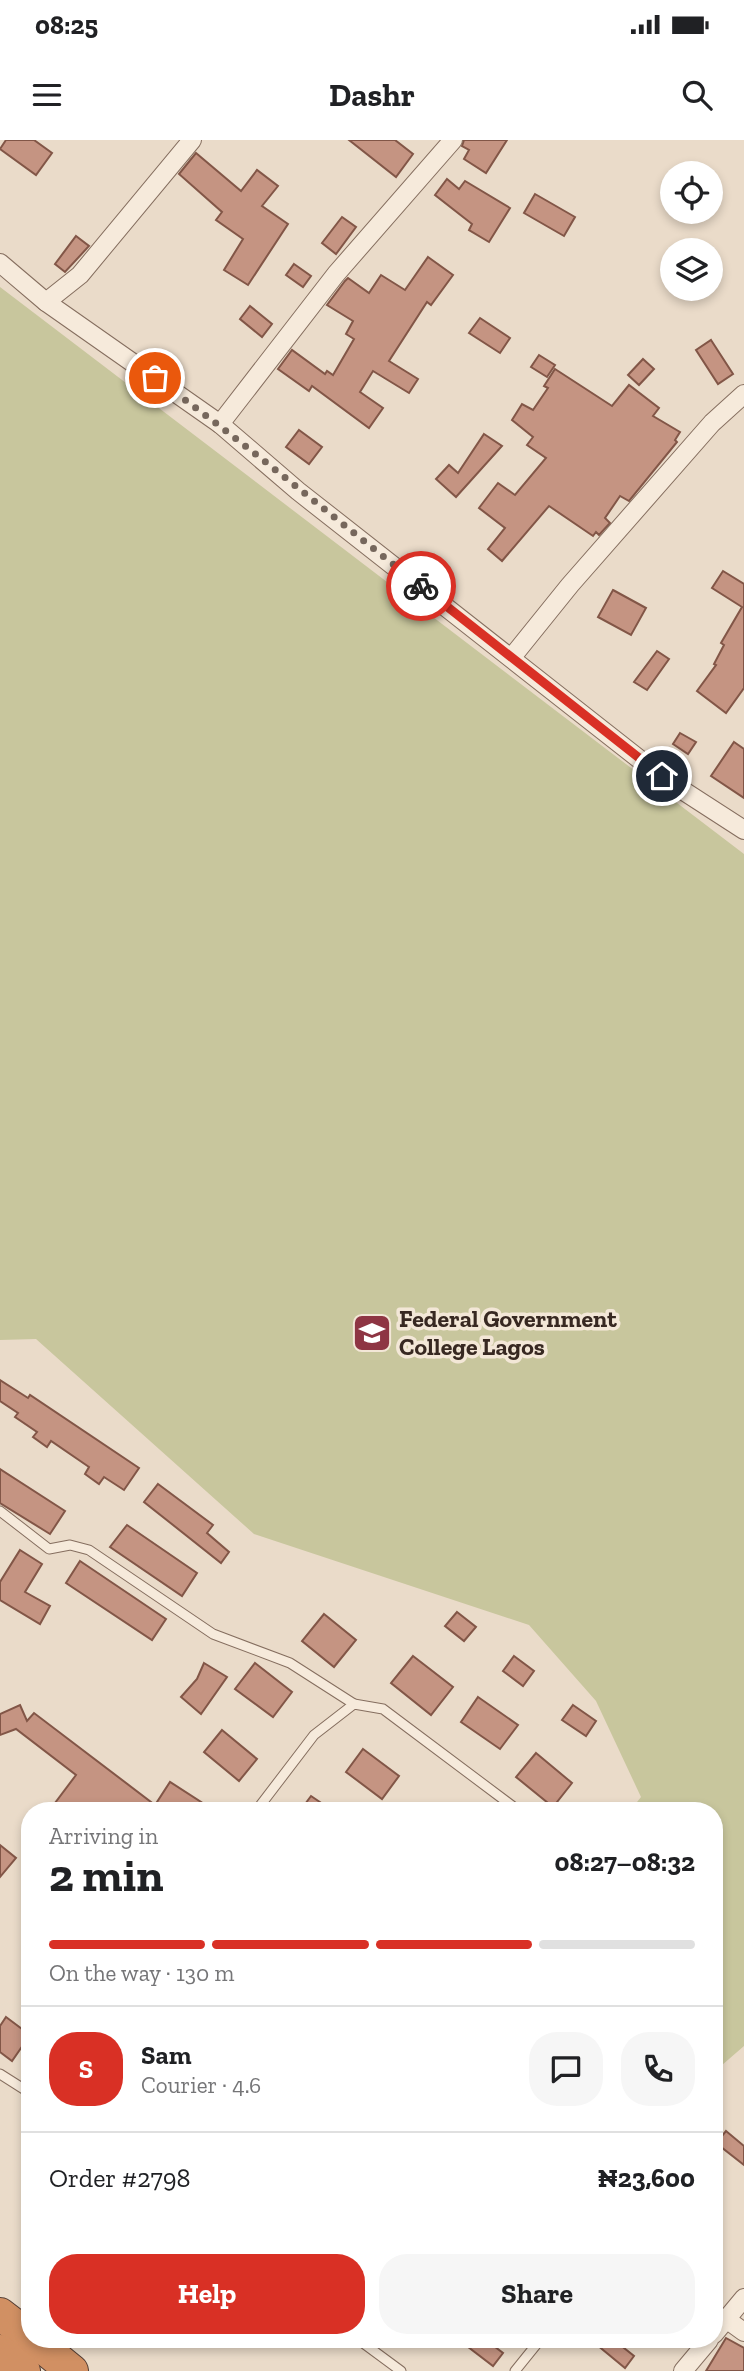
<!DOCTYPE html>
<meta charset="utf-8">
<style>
:root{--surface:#fff;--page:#f6f6f6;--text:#202124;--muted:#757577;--line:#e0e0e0;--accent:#d93025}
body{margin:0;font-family:"Zilla Slab",serif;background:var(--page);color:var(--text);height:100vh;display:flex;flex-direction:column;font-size:26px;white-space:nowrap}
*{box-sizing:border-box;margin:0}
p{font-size:23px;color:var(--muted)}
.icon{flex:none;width:38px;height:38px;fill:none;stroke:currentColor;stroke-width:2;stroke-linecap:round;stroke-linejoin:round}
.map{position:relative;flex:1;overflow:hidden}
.sheet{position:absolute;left:21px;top:1662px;width:702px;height:546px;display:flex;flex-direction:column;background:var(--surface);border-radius:28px;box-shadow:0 4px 10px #0003}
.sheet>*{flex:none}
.tools{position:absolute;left:660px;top:21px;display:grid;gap:14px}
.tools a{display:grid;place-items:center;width:63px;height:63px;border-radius:50%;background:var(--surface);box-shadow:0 4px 10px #0003;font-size:35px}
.pin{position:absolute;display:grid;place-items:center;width:60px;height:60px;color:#fff;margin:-30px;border:4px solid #fff;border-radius:50%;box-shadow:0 2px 7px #0007}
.courier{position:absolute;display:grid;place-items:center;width:70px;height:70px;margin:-35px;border:5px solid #d93025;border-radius:50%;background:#fff;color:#222;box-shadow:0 2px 9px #0007}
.headline em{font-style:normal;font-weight:700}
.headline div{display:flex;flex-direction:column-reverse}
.headline{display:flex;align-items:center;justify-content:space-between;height:119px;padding:0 28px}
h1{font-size:46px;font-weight:700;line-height:52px}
.bar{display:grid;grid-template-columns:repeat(4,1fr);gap:10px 7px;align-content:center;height:84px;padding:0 28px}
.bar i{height:9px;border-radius:5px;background:var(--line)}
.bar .selected{background:var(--accent)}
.bar p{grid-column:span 4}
.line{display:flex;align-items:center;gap:18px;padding:0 28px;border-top:2px solid var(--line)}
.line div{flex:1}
.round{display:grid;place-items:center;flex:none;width:74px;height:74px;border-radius:28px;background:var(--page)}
.button{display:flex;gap:14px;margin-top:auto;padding:14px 28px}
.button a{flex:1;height:80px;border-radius:28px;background:var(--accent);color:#fff;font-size:28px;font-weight:700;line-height:80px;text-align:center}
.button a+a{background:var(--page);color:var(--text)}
.status{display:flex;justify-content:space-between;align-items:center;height:49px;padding:0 35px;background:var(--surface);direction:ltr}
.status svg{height:19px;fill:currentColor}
header{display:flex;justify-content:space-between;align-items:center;height:91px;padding:0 28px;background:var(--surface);font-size:32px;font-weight:700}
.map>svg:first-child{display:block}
.green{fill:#c8c69d}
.building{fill:#c59482;stroke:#825647;stroke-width:2}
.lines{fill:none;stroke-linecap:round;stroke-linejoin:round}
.lane-casing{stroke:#856e5f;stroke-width:11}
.street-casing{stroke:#856e5f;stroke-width:20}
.highway-casing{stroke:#533d33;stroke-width:34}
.lane{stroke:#f6eadb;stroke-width:9}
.street{stroke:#f6eadb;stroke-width:18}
.highway{stroke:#d19063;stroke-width:32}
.done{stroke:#76675c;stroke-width:7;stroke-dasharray:0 12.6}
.route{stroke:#d93025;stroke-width:9}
.labels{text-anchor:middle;stroke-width:7;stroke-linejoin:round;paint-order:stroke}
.poi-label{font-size:24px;font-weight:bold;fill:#372821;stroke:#f3e7d7;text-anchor:start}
</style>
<div class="status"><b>08:25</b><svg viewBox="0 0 49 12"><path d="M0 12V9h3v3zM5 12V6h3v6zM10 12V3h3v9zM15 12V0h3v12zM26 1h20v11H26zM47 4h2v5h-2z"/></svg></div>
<header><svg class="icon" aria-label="menu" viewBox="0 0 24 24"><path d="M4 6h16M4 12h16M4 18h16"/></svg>Dashr<svg class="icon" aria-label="search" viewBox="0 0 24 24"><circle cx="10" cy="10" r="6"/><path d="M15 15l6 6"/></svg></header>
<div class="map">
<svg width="744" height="2231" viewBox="0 0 744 2231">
<rect width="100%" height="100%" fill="#eadbc9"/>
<!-- green -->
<path class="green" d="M0,147l744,567v1192l-30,26v-261h-84l11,-14 -45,-96 -67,-76 -275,-91 -218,-195 -36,1z"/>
<!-- building -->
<g class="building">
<path d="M6,0h28l18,13 -16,22 -36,-26z"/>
<path d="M349,0h46l18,14 -17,23z"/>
<path d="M464,0h43l-21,33 -22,-14 5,-9 -7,-4z"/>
<path d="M196,13l45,38 16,-21 21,16 -16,20 26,18 -40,61 -24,-15 19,-31 -27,-19 6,-8 -43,-38z"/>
<path d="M447,39l12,10 6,-8 45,27 -21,34 -20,-12 3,-6 -37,-29z"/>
<path d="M535,54l40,23 -11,19 -40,-23z"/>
<path d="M342,77l14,10 -20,27 -14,-11z"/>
<path d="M76,96l13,10 -24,26 -10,-8z"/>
<path d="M428,117l25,18 -22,30 -4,-3 -38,59 29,18 -9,14 -36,-22 -13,21 23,16 -14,20 -57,-42 -3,5 -31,-22 14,-19 33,24 2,-3 6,4 21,-36 -8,-5 7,-13 -26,-16 18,-24 3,-3 21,15 12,-18 24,15z"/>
<path d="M294,124l17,12 -8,11 -17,-12z"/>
<path d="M250,166l22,18 -10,13 -22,-18z"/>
<path d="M480,178l30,20 -10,15 -31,-20z"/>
<path d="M711,200l22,34 -15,10 -22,-34z"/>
<path d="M539,215l16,10 -8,12 -16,-10z"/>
<path d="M643,219l11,10 -15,16 -11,-10z"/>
<path d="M555,229l57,37 17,-21 30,23 -6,8 27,16 -5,8 2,2 -48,59 -9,-5 -15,22 5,5 -11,12 -3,-3 -3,4 -44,-30 -47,55 -14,-12 17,-21 -26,-20 19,-25 17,12 31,-37 -19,-13 6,-8 -21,-17 10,-16 11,6 15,-22 -4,-2z"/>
<path d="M299,290l23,17 -13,17 -23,-17z"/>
<path d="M484,294l18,12 -46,51 -20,-18 13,-14 9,8z"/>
<path d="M723,431l21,13v104l-18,25 -29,-22 19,-26 -2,-1 10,-19 -3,-2 21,-36 -30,-19z"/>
<path d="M613,450l33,18 -15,27 -33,-18z"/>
<path d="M657,511l12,8 -22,31 -13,-8z"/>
<path d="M680,593l16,9 -8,12 -15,-10z"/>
<path d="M734,602l10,7v49l-33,-22z"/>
<path d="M0,1240l28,18 2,-3 109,73 -15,22 -20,-13 -5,7 -14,-10 4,-7 -38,-26 -4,6 -14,-10 4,-5 -22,-15 3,-4 -18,-12z"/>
<path d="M0,1329l65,42 -15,23 -50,-31z"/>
<path d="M158,1344l55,41 -6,8 22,19 -8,11 -77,-61z"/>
<path d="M127,1385l70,48 -15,23 -72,-49z"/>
<path d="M20,1410l22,14 -17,28 25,14 -10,18 -40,-24v-18z"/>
<path d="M80,1421l86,58 -14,21 -86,-57z"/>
<path d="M457,1472l19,15 -12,14 -19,-15z"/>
<path d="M324,1474l32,26 -22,27 -32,-26z"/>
<path d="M413,1516l40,31 -22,28 -40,-32z"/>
<path d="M514,1516l20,15 -11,15 -20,-15z"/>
<path d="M204,1523l23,14 -26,37 -20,-17 16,-18z"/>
<path d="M255,1523l37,29 -19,25 -38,-28z"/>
<path d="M478,1557l40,28 -18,24 -39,-27z"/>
<path d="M20,1565l7,16 7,-8 121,92 15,-23 45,29h-166l27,-36 -60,-46 -16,6v-21z"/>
<path d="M573,1565l23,16 -10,15 -24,-16z"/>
<path d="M222,1590l35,29 -18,22 -35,-29z"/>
<path d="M363,1609l36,27 -17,23 -36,-27z"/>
<path d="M536,1613l36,30 -19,24 -37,-30z"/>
<path d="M311,1656l22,15h-33z"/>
<path d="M0,1705l16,13 -16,19z"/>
<path d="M6,1877l24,18 -18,26 -12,-9v-26z"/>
<path d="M726,1991l18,15v19l-28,-22z"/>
<path d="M726,2198l18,10v23h-38z"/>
<path d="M459,2200h27l17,13 -10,13z"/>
<path d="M591,2200h23l20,16 -9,12z"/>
</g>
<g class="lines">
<!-- lane casing -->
<g class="lane-casing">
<g id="lane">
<path d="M0,1371l49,38 21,-4 19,5 124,84 77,29 64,41"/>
<path d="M256,1671l58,-76 40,-31 29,5 136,102"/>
<path d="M0,1934l30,19"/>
<path d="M359,2200l42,31"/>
<path d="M515,2231l25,-31"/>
</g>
</g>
<!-- street casing -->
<g class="street-casing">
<g id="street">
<path d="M0,123l46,39 174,122 78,67 364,286 82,53"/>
<path d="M46,162l34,-27 112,-135"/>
<path d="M220,284l116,-150 117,-134"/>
<path d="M512,517l58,-72 142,-162 32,-29"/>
<path d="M726,2179l18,13"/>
<path d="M714,2194l30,-36"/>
<path d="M683,2231l26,-31"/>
</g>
</g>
<!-- highway casing -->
<g class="highway-casing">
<g id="highway">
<path d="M0,2174l30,23"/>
<path d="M34,2200l38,31"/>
<path d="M0,2211l24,20"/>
</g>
</g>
<!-- lane -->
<use href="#lane" class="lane"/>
<!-- street -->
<use href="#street" class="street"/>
<!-- highway -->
<use href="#highway" class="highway"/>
</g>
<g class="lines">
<!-- done -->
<path class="done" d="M155,238c91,65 177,139 266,208"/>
<!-- route -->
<path class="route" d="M421,446l241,190"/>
</g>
<!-- icons -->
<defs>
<g id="school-square" transform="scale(2.0125)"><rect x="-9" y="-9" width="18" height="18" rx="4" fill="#8e3543" stroke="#f3e7d7"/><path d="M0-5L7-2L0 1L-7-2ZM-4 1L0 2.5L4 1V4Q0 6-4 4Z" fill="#fff"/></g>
</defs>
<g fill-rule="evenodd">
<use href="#school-square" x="372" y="1193"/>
</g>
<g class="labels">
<!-- poi labels -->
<g class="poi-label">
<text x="399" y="1187">Federal Government<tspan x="399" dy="28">College Lagos</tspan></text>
</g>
</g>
</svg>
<div class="tools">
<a><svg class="icon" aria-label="locate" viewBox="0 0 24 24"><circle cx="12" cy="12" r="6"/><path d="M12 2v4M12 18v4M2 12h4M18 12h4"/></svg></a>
<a><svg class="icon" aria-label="layers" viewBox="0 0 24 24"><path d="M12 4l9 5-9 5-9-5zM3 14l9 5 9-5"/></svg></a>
</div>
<div class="pin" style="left:155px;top:238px;background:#ea580c"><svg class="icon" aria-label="bag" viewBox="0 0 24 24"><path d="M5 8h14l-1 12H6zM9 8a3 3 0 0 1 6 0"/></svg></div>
<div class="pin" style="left:662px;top:636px;background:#1f2937"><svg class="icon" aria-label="home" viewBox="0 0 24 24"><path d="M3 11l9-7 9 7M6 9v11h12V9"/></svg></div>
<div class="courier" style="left:421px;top:446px"><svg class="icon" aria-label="bike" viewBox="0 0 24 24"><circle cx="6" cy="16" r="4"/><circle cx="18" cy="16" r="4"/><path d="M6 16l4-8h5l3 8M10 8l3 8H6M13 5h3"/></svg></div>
<section class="sheet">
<div class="headline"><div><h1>2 min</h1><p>Arriving in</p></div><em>08:27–08:32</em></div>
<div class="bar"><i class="selected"></i><i class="selected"></i><i class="selected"></i><i></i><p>On the way · 130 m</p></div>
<div class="line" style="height:126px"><b class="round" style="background:var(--accent);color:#fff">S</b><div><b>Sam</b><p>Courier · 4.6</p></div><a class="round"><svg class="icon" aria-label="chat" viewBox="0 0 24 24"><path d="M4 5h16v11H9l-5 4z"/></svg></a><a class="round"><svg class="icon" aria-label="phone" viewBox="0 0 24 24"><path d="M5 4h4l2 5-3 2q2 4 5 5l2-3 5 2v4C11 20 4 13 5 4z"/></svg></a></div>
<div class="line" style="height:91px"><div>Order #2798</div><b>₦23,600</b></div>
<div class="button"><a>Help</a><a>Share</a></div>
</section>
</div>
